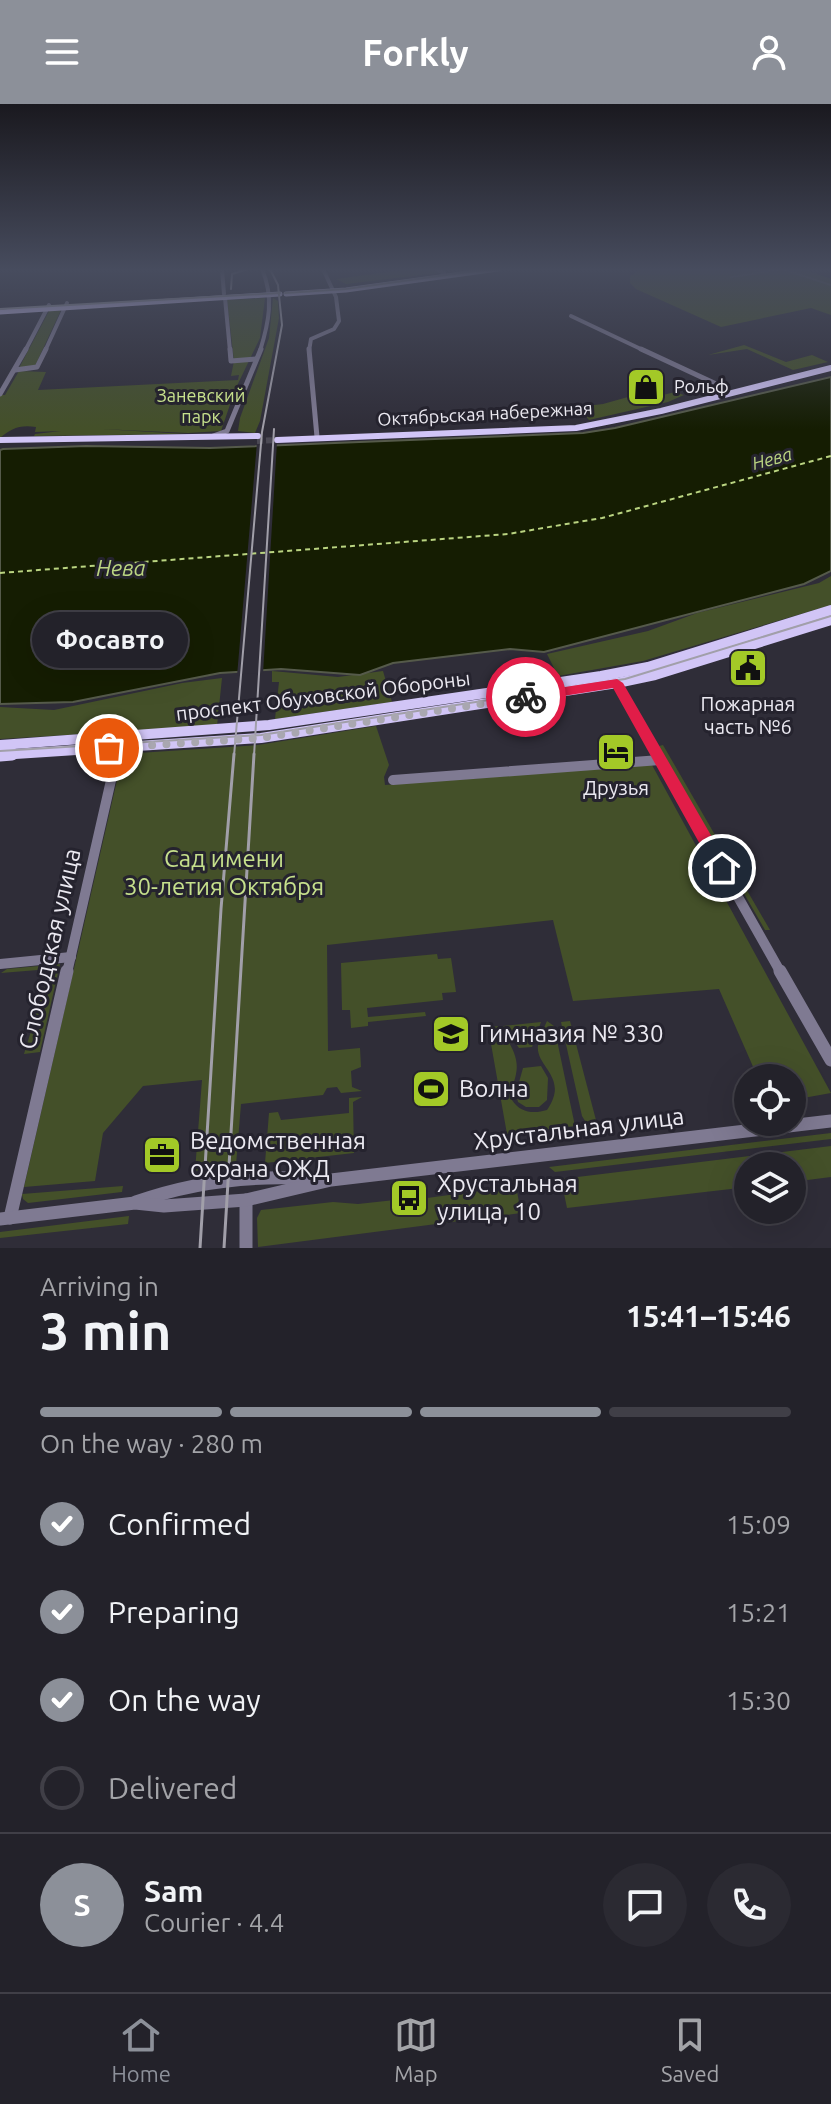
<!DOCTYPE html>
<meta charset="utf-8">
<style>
:root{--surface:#23222a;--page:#2b2a32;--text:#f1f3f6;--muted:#a3a4a8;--line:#403f47;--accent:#8c9099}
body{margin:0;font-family:Ubuntu,sans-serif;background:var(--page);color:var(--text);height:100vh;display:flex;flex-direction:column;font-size:30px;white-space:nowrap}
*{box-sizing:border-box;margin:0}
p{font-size:26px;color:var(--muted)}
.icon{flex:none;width:44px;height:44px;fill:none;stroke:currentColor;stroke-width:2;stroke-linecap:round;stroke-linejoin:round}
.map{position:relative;height:1144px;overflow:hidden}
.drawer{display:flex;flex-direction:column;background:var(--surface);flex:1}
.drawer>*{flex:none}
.controls{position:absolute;left:734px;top:960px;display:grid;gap:16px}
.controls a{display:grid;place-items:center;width:72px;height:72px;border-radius:50%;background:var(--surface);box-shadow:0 8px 32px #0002,0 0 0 2px var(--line);font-size:40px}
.pin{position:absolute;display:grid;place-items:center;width:68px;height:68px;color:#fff;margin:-34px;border:4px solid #fff;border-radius:50%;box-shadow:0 2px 8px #0007}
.courier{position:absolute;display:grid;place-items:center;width:80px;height:80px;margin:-40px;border:6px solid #e11d48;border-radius:50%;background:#fff;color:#222;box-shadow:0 2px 10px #0007}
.bubble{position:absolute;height:56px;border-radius:28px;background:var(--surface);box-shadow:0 8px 32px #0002,0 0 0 2px var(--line);font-size:26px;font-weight:700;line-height:56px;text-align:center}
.overview em{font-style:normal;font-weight:700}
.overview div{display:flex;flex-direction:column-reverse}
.overview{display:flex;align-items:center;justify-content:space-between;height:136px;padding:0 40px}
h1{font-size:52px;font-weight:700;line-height:60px}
.bar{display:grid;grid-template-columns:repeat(4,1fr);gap:12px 8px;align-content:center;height:96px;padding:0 40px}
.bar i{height:10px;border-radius:6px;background:var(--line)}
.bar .active{background:var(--accent)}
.bar p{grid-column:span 4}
.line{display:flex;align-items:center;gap:20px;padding:0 40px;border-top:2px solid var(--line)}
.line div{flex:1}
.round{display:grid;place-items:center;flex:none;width:84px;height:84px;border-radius:42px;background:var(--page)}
ol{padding:0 40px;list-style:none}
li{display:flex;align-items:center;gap:24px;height:88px}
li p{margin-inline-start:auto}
li .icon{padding:8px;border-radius:50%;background:var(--accent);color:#fff;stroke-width:4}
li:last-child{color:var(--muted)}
li i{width:44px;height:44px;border:4px solid var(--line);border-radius:50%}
header{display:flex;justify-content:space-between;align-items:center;height:104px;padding:0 40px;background:var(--accent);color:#fff;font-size:36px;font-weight:700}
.tab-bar{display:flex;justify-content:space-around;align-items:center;height:112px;border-top:2px solid var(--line);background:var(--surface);font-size:22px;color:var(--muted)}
.tab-bar a{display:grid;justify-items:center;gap:4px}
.tab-bar .active{color:var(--accent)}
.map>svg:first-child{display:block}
.green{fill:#445029}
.water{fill:#151d02;stroke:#555a4a;stroke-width:2}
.pier{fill:#2f2d38}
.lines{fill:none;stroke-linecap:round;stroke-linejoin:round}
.stream{stroke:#555a4a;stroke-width:2}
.ferry{stroke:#bad481;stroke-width:2;stroke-dasharray:5 4;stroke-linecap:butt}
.major-tunnel{stroke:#4b4954;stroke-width:6;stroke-dasharray:6 3;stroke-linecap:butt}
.minor-far4{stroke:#7f7a92;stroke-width:4}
.minor-far3{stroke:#7f7a92;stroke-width:5}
.minor-far2{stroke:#7f7a92;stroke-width:8}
.minor-far1{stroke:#7f7a92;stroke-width:10}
.minor{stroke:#7f7a92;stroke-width:13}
.major-far3{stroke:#d1c5f6;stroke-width:5}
.major-far2{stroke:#d1c5f6;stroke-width:6}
.major-far1{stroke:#d1c5f6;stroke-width:10}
.major{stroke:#d1c5f6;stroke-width:13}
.tram{stroke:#a19fa9;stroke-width:2}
.rail-far1{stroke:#a19fa9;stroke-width:2}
.rail{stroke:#a19fa9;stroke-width:3}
.route{fill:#e11d48}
.done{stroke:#a9a7b0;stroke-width:8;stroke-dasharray:0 14.4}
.labels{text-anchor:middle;stroke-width:6;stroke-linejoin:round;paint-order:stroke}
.far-poi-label{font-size:18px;fill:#ebe9f1;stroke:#25232e;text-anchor:start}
.far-park-label{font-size:18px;fill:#c6e08c;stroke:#25232e}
.far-street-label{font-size:18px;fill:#ebe9f1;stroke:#25232e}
.far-water-label{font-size:18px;font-style:italic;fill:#bad481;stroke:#25232e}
.street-label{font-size:20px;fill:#ebe9f1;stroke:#25232e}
.poi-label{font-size:20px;fill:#ebe9f1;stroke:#25232e}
.water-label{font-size:22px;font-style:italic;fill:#bad481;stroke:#25232e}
.near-park-label{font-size:24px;fill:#c6e08c;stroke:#25232e}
.near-street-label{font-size:24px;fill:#ebe9f1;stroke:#25232e}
.near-poi-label{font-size:24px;fill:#ebe9f1;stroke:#25232e;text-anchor:start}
</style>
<header><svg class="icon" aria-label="menu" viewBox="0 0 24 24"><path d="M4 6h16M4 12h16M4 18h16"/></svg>Forkly<svg class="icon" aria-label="person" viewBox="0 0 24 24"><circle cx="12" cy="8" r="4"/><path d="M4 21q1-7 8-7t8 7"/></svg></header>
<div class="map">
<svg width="831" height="1144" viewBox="0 0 831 1144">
<rect width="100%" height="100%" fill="#2f2d38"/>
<!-- green -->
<g class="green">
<path d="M409,165h21l8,4 -92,11 -10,-5z"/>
<path d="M641,165h162l28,10v36l-20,-7 -90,19 -85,-38 -6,-6v-7z"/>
<path d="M265,194l-5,40 -25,52 -14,41 -33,2 -87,-4 85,5 -152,2 1,-2 26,-3 -26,1 1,-5c-16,-3 -26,2 -36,11v-43h5l14,-24 27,1 -8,18 200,-10 1,-5 -8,1 3,-15 -7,-61z"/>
<path d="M273,194l5,3 1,17 -19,103 -5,12 -17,-2 2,-13 29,-80z"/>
<path d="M61,206l-26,56 -16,2 30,-57z"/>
<path d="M744,241l42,17 26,-7 16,7 -35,8 -46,-21 -39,6z"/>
<path d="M675,288l9,3 -16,7 -79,18 -11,-13 25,-3 32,-9 8,5z"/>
<path d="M831,472v29l-188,56 -85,15 -11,-22 101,-23 49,-18 122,-30z"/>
<path d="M272,567l66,6 45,-6 9,31 -117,17 4,-37h-7z"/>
<path d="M222,574l-5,48 -217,13v-32l54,3 128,-27z"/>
<path d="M376,622l13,39 -5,12 1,8 267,-20 179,328 -39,7v-22h-34l-39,-89 -146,12 -20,-81 -226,25 1,106 32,-3 1,19 -10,4 1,16 10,4 -21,2 -4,-6 -10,1 -4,7 -82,9 -5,61 -41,6 7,-91 -59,6 -40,47 -8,48 -71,6 99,-433 135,-9z"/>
<path d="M663,641l107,185h-5l-106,-184z"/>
<path d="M437,850l1,5 13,-1 5,34 -14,1 1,7 -76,8 1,9 57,-5 1,4 -58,6v4l-17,2 -1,-18h-8l-1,-47z"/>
<path d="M60,860l-20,88 -16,2 26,-85 -49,4 6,-4z"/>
<path d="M547,917l7,5 21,100 -68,8 -19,-107 10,-1c10,15 22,30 18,48 -2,10 -6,17 -4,26 8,13 22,14 35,10 23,-33 -12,-43 -9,-65 1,-7 6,-17 9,-24z"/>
<path d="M570,917l27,103h-10l-5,-8 -21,-94z"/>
<path d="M541,918l-9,25 -13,1 -16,-22z"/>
<path d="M541,962l7,12 -1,22 -8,7h-13l-8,-5 -2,-9 7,-25z"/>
<path d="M362,993l-9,5 1,51 -89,10 4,-50 9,-1 3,8 68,-7v-15z"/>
<path d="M831,1029v6l-276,33 -6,-5z"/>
<path d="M831,1042v31l-39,5v-16h-44v21l-181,21 -6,-29z"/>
<path d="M123,1082l-1,6 -94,11 -5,-4 -1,-5z"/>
<path d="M516,1082l5,27 -263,34 -1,-29 4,-8 72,-8 25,2 46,-5 1,2z"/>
<path d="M129,1112l-1,8 -128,14v-6z"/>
</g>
<!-- water -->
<path class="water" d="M831,273v194l-27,13 -260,68 -34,-3 -117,14 -33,12 -79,-6 -61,4 -147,29 -73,2v-254l3,-1 83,-3 124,2 373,-15 32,-5z"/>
<!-- pier -->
<path class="pier" d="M257,338h20l-14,232 -17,-1 -9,3z"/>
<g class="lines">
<!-- stream -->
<g class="stream">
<path d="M753,165l9,3 20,-3"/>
<path d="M782,165l49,16"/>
<path d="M731,173l28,-4"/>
</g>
<!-- ferry -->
<path class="ferry" d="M0,469l508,-39 94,-16 229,-62"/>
<!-- major-tunnel -->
<path class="major-tunnel" d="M257,337l20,-1"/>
<!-- minor-far4 -->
<g class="minor-far4">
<path d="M222,165l2,25"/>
<path d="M436,165l8,4"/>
<path d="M225,194l5,53"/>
<path d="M571,212l74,35"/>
<path d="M25,247l24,-46"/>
<path d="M45,247l22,-48"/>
<path d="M260,247c9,-29 14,-54 2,-82"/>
<path d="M309,247l2,-12 23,-10 5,-8 -3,-24 -13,-28"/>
</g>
<!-- minor-far3 -->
<g class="minor-far3">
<path d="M230,245l1,12 25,-2"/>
<path d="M309,245l8,88"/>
<path d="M641,245l86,40"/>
<path d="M15,266l22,-3 9,-18"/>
<path d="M0,290l26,-45"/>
<path d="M213,332l14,-5 34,-82"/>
</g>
<!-- minor-far2 -->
<g class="minor-far2">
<path d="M614,575l44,77"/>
<path d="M117,652l3,-13"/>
</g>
<!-- minor-far1 -->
<g class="minor-far1">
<path d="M657,650l124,219"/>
<path d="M393,676l267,-20"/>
<path d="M0,860l71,-7"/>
<path d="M67,869l50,-219"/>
</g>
<!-- minor -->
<g class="minor">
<path d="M780,867l51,89"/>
<path d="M246,1096v48"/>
<path d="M136,1098c62,-22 126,-28 191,-22"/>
<path d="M10,1114l57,-247"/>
<path d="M0,1115l135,-16 29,3 82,-6 85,-20 500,-59"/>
</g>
<!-- major-far3 -->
<g class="major-far3">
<path d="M286,190l60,-4 152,-21"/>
<path d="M0,208l280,-18"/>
</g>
<!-- major-far2 -->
<g class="major-far2">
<path d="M0,336l258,-4"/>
<path d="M277,336l299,-12 85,-17 170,-43"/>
</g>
<!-- major-far1 -->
<g class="major-far1">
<path d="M0,641l269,-20 332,-49 47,-9 183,-57"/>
<path d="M0,651l261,-17 356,-55 38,-8 176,-55"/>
</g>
<!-- major -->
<path class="major" d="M0,651l12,-1"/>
<!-- tram -->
<g class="tram">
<path d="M231,185l1,-15 16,-5"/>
<path d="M285,189l61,-4 143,-20"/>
<path d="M0,205l280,-16"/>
<path d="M0,647l261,-16 364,-56 206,-63"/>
</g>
<!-- rail-far1 -->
<g class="rail-far1">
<path d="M234,652l28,-324 20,-107 -4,-40 -8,-16"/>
<path d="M254,652l20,-327"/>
</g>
<!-- rail -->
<g class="rail">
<path d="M200,1144l21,-339 13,-155"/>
<path d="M224,1144l30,-494"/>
</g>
</g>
<!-- sky -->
<linearGradient id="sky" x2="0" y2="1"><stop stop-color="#1a191f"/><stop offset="0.51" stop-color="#474c5e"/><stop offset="1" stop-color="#474c5e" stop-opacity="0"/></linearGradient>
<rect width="831" height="325" fill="url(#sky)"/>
<!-- route -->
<path class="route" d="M617,575l6,4 104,180 3,5 -3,5h-11l-103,-185 -87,14 -6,-5 6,-4z"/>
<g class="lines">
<!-- done -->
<path class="done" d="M109,644l152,-10 265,-41"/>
</g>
<!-- icons -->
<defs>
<g id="shop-square" transform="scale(2)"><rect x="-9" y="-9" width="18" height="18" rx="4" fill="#a3c927" stroke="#25232e"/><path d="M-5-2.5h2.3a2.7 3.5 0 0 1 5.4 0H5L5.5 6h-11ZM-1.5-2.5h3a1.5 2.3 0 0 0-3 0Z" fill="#111"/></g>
<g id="civic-square" transform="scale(2)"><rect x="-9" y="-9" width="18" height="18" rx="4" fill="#a3c927" stroke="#25232e"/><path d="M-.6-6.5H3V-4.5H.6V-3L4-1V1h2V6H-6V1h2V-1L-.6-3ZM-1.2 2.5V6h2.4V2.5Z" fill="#111"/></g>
<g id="hotel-square" transform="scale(2)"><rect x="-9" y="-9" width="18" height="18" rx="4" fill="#a3c927" stroke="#25232e"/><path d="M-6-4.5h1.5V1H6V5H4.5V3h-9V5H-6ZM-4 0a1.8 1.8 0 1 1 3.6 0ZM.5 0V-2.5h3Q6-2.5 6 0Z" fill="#111"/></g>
<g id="school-square" transform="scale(2)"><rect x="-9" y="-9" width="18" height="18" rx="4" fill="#a3c927" stroke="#25232e"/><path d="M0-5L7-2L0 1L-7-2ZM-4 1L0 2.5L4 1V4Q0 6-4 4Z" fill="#111"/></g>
<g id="stadium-square" transform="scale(2)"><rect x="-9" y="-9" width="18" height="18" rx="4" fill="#a3c927" stroke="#25232e"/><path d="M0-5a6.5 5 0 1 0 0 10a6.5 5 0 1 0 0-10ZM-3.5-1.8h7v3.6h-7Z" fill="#111"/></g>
<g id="office-square" transform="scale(2)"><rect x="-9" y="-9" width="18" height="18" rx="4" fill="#a3c927" stroke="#25232e"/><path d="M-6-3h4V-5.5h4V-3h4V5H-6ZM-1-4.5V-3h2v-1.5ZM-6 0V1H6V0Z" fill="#111"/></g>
<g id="bus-square" transform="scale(2)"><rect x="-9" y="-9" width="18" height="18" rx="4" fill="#a3c927" stroke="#25232e"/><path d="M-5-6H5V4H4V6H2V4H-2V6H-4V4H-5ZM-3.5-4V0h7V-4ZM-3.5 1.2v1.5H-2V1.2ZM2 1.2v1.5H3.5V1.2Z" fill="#111"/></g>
</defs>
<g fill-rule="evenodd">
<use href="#shop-square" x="646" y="283"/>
<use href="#civic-square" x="748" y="564"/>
<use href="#hotel-square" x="616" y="648"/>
<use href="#school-square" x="451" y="930"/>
<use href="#stadium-square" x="431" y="985"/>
<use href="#office-square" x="162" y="1051"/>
<use href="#bus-square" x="409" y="1094"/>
</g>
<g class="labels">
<!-- far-poi labels -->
<g class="far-poi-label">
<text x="674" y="289">Рольф</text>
</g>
<!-- far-park labels -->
<g class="far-park-label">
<text x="201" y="298">Заневский<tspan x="201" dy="21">парк</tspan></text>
</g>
<!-- far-street labels -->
<g class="far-street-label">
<text transform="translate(485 310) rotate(-3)" y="6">Октябрьская набережная</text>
</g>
<!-- far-water labels -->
<g class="far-water-label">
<text transform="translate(772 355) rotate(-15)" y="6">Нева</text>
</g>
<!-- street labels -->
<g class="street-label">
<text transform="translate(323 592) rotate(-7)" y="7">проспект Обуховской Обороны</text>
</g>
<!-- poi labels -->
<g class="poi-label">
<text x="748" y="607">Пожарная<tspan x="748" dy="23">часть №6</tspan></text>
<text x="616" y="691">Друзья</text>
</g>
<!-- water labels -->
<g class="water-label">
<text x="121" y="472">Нева</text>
</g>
<!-- near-park labels -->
<g class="near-park-label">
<text x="224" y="763">Сад имени<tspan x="224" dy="28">30-летия Октября</tspan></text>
</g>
<!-- near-street labels -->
<g class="near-street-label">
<text transform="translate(50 845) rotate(-77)" y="8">Слободская улица</text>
<text transform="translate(579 1025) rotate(-7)" y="8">Хрустальная улица</text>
</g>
<!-- near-poi labels -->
<g class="near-poi-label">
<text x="479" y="938">Гимназия № 330</text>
<text x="459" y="993">Волна</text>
<text x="190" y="1045">Ведомственная<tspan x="190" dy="28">охрана ОЖД</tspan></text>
<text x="437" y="1088">Хрустальная<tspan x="437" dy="28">улица, 10</tspan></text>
</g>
</g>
</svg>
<div class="controls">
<a><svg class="icon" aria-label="locate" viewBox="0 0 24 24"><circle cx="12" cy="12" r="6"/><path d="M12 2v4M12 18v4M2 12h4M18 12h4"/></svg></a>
<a><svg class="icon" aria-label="layers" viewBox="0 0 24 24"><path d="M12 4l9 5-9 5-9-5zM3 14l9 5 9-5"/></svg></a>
</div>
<div class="pin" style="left:109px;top:644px;background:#ea580c"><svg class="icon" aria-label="bag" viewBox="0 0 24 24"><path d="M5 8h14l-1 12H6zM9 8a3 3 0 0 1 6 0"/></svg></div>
<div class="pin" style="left:722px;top:764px;background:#1f2937"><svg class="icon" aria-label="home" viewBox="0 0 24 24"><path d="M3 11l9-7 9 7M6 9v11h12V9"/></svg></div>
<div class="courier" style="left:526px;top:593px"><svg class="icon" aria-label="bike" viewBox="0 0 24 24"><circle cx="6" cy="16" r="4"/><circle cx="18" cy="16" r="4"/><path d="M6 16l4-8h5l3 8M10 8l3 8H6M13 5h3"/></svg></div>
<div class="bubble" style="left:32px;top:508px;width:156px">Фосавто</div>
</div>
<section class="drawer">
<div class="overview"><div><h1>3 min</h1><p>Arriving in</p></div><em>15:41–15:46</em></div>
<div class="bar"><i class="active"></i><i class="active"></i><i class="active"></i><i></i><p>On the way · 280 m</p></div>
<ol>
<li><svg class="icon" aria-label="check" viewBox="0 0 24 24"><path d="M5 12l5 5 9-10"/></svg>Confirmed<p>15:09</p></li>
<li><svg class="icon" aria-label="check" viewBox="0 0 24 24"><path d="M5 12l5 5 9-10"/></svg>Preparing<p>15:21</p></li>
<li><svg class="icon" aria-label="check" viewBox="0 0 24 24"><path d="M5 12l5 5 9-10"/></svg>On the way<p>15:30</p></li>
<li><i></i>Delivered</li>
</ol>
<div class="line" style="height:144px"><b class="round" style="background:var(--accent);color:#fff">S</b><div><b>Sam</b><p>Courier · 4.4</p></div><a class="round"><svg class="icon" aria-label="chat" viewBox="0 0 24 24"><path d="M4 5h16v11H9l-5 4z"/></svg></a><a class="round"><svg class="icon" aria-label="phone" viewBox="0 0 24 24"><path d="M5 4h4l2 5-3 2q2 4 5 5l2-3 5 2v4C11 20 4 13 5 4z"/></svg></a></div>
</section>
<nav class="tab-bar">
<a class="active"><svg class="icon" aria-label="home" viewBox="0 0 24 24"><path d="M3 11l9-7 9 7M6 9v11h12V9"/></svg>Home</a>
<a><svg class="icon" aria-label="map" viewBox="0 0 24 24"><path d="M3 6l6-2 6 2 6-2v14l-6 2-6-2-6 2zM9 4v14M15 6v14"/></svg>Map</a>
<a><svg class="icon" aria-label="saved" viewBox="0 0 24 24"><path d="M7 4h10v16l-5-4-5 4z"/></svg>Saved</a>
</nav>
